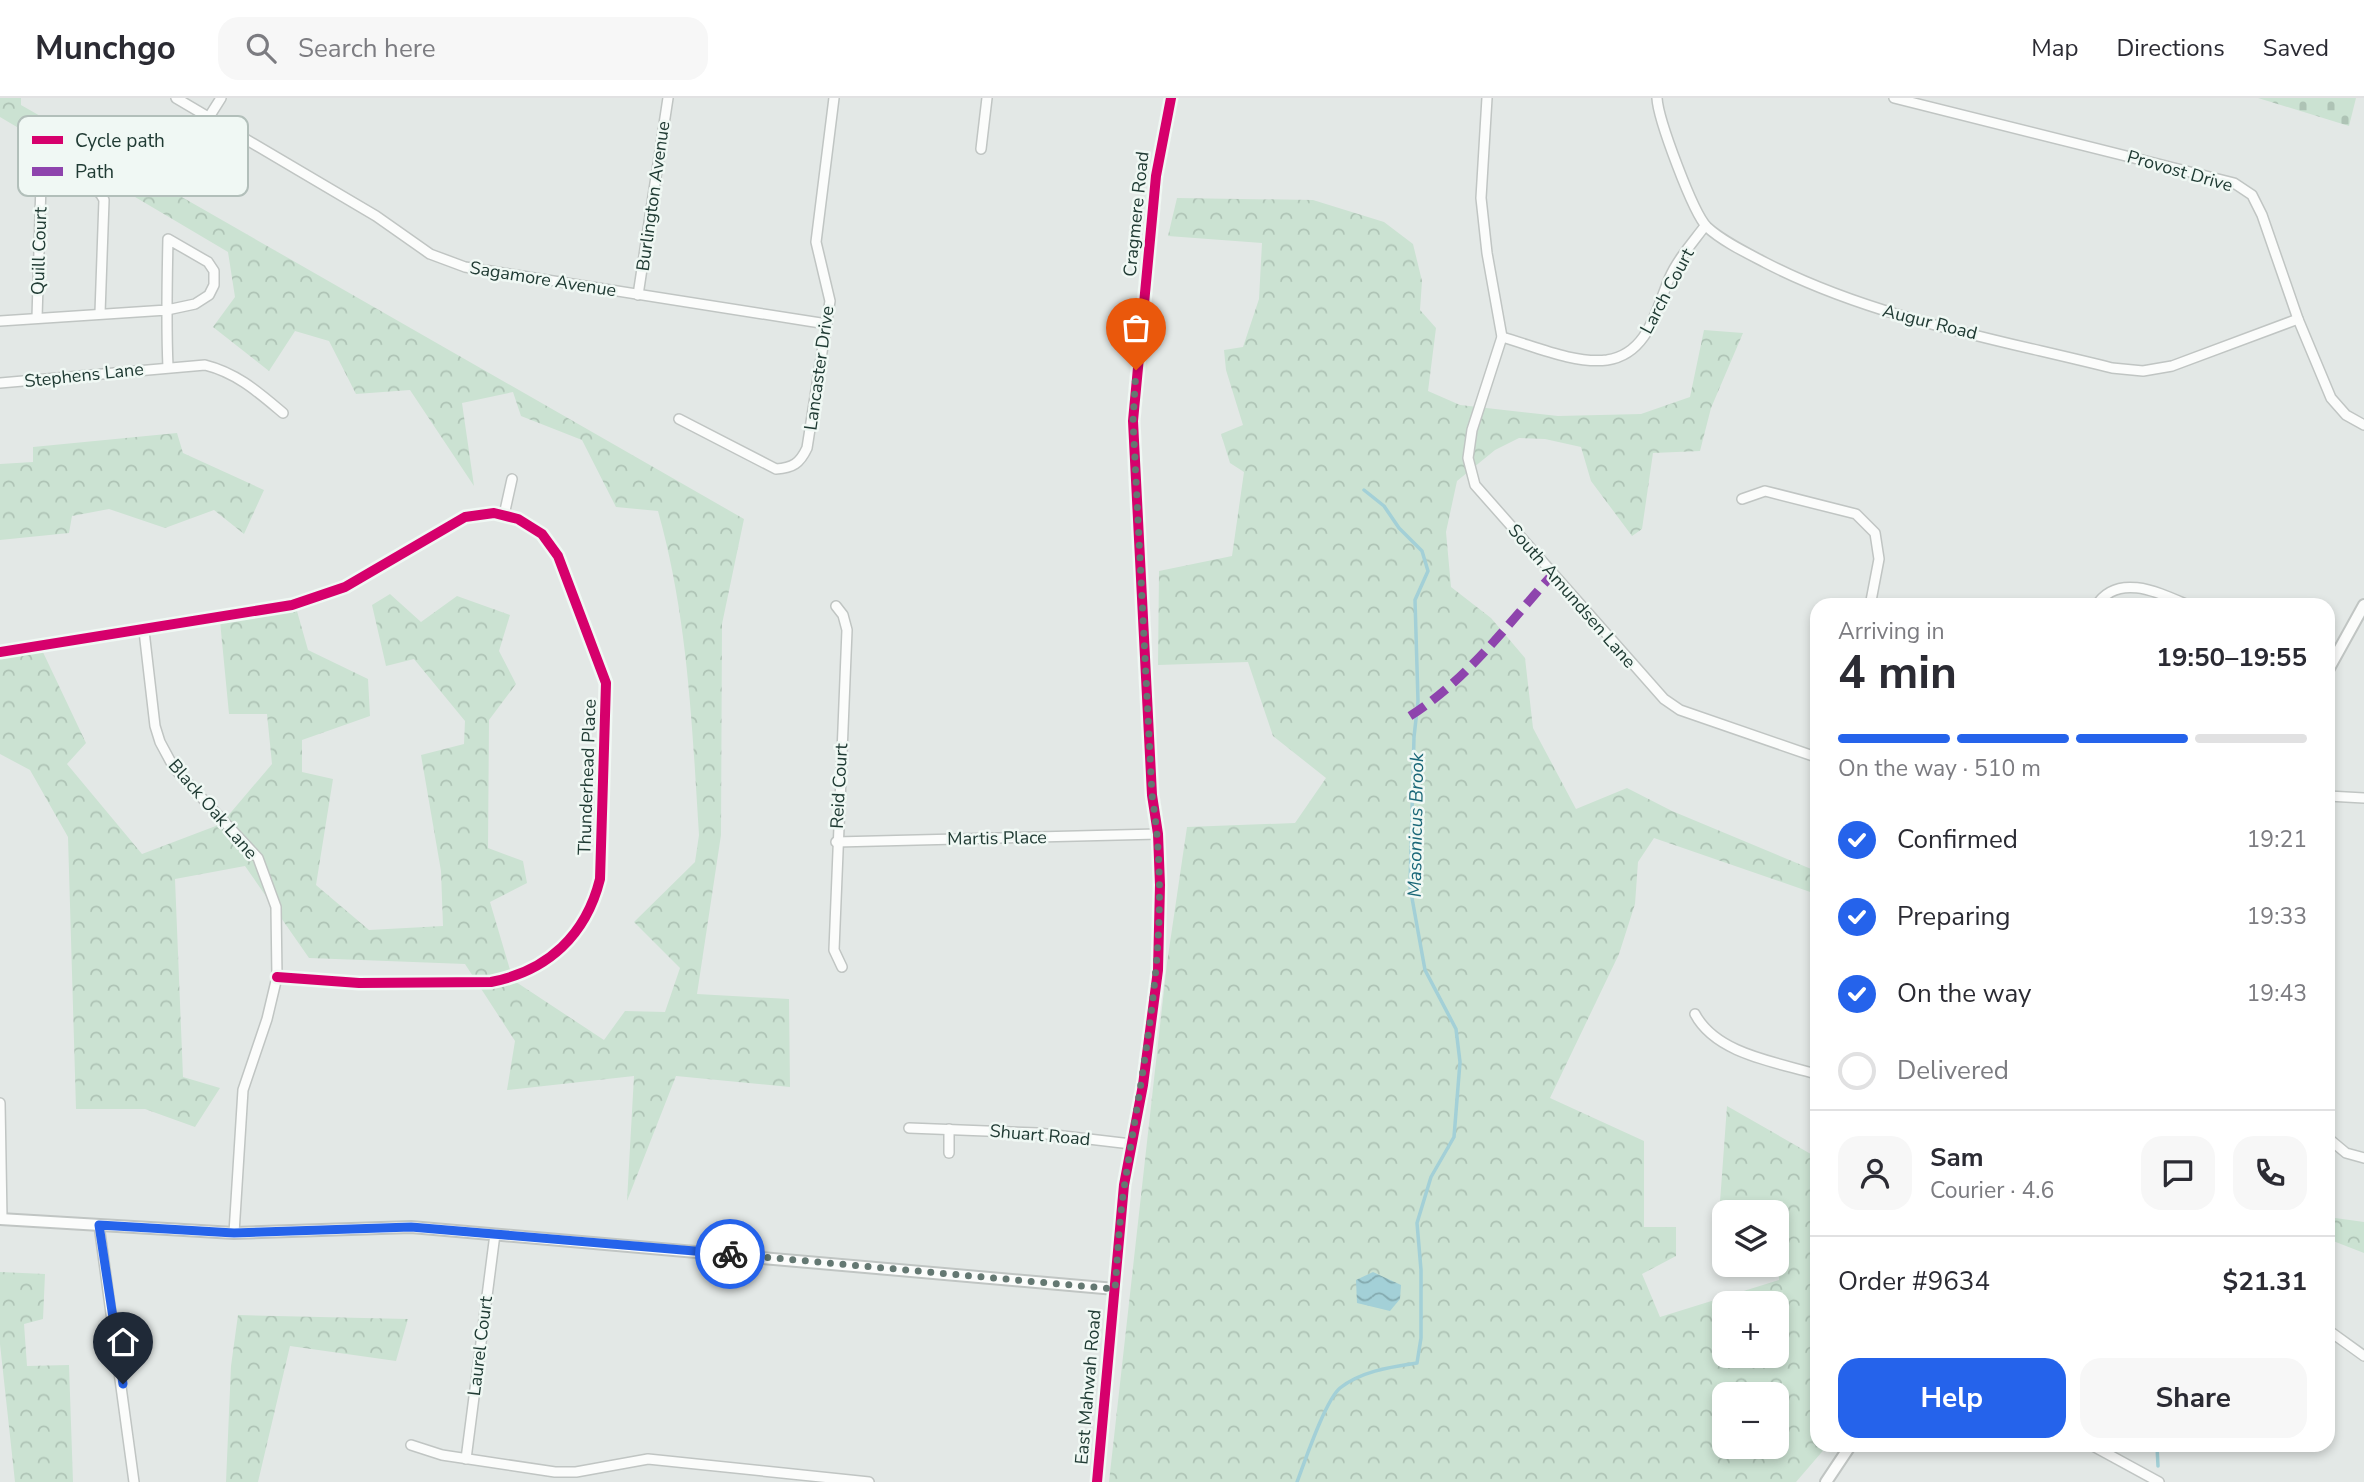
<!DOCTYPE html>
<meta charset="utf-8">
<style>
:root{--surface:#fff;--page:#f7f7f7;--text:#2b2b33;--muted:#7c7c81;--line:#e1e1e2;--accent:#2563eb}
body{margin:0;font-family:"Nunito Sans",sans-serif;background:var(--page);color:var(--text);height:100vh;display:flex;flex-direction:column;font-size:26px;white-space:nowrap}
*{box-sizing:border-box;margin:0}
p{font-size:23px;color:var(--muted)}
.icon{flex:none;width:38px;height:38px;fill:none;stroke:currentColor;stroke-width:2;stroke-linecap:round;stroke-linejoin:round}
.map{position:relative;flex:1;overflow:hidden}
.drawer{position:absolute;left:1810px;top:500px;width:525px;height:854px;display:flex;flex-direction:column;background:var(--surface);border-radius:21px;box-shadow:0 4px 10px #0003}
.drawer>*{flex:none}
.tools{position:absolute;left:1712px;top:1102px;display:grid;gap:14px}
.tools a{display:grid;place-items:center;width:77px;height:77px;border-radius:14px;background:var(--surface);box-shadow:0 4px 10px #0003;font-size:35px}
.pin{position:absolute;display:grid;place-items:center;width:60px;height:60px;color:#fff;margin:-72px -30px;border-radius:50% 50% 50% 0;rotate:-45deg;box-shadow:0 0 7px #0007}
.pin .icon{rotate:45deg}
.courier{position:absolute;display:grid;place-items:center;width:70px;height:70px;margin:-35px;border:5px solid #2563eb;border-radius:50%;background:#fff;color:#222;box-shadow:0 2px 9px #0007}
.summary em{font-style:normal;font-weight:700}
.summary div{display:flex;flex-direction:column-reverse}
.summary{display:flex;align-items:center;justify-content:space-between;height:119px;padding:0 28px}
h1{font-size:46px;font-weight:700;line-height:52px}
.bar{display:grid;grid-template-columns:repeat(4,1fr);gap:10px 7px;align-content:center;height:84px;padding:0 28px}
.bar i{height:9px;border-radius:5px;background:var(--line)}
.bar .selected{background:var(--accent)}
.bar p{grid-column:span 4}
.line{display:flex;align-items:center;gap:18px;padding:0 28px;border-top:2px solid var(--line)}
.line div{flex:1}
.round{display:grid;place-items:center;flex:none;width:74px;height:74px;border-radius:21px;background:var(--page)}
ol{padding:0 28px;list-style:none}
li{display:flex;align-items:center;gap:21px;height:77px}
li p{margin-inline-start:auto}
li .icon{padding:7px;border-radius:50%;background:var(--accent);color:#fff;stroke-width:4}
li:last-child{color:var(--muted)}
li i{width:38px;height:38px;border:4px solid var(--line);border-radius:50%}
.primary-button{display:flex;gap:14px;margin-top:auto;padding:14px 28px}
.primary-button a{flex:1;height:80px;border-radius:21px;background:var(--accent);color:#fff;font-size:28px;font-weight:700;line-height:80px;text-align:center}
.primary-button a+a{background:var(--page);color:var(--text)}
header{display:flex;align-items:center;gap:42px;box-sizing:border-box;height:98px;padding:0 35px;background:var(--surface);border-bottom:2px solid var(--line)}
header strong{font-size:33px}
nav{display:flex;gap:38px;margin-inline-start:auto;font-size:24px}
.search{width:490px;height:63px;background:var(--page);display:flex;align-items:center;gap:18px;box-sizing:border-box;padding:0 24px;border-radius:21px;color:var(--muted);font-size:26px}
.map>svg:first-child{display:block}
.forest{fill:url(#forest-crowns);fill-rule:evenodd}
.cemetery{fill:url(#cemetery-stones)}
.water{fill:url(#water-waves)}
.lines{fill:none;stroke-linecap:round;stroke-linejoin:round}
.stream{stroke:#a3d0d7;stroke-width:3.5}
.minor-casing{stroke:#c0c5c3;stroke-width:12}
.tertiary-casing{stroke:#c0c5c3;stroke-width:14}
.minor{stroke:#fbfcfb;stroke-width:9}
.tertiary{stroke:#fbfcfb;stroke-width:10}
.quiet{stroke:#8e44ad;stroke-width:9;stroke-dasharray:18 9;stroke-linecap:butt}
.cycleway-casing{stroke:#f0f8f4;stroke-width:15}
.cycleway{stroke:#d6006c;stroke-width:10}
.done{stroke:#647872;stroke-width:7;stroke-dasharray:0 12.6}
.route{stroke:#2563eb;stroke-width:9}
.labels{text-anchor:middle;stroke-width:5;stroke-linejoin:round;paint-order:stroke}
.street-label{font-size:18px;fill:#203b34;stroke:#f0f8f4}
.water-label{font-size:19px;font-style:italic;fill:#1a6778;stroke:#f0f8f4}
.key{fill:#f0f8f4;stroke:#b2bfba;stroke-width:2}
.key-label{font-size:19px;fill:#203b34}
</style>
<header>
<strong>Munchgo</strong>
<div class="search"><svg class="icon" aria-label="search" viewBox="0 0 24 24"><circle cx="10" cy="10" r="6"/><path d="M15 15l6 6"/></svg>Search here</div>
<nav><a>Map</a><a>Directions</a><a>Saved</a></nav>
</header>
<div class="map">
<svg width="2364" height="1384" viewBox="0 0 2364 1384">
<defs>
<pattern id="forest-crowns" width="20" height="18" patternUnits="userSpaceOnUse" patternTransform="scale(1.75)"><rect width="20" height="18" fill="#cbe2d2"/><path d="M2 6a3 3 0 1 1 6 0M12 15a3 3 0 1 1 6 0" fill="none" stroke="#aec3b5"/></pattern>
<pattern id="cemetery-stones" width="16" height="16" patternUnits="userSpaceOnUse" patternTransform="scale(1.75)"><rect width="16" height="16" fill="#cbe2d2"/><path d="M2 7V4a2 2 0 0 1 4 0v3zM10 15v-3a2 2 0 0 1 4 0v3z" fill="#aec3b5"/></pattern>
<pattern id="water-waves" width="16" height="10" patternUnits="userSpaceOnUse" patternTransform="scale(1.75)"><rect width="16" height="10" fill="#a3d0d7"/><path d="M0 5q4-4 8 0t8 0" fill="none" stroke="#84aaaf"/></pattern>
</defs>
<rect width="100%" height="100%" fill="#e3e8e6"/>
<!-- forest -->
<g class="forest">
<path d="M0,0h21v7l723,414 -22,105 -1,211 -24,159 92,5 1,88 -114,-11 -49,125 7,-125 -127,14 8,-49 -50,-77 -156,-6 -64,-92 -70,13 8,198 37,11 -25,39 -50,-18h-69l-8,-272 -38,-67 -30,-16v-98l41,-8 45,95 -19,21 75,90 79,-30 51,-60 -5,-50h-38l-9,-93 75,-17 13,46 60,29 2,37 -68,24v32l31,7 -17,106 53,45 74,-4 -2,-55 -20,-116 43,-11 1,-23 -51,-62 -28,7 -14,-61 18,-11 31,28 36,-26 53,19 -11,36 17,33 -27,36 -1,128 35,13 4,22 -37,19 23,78 91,60 21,-29 40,1 15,-44 -46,-46 61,-60 4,-27c-7,-110 -11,-217 -41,-324l-42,-4 -34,-67 -61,-24 -8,-24 -51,11 12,83 -64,-96 -54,4 -27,-53 -34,-10 -26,40 -56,-44 22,-30 -7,-45 -228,-135z"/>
<path d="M1177,100l136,2 71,22 29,22 9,37 -2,29 16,18 -8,63 32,14 98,11 83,-2 49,-17 14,-67 39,3 -32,75 -11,43 -47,2 -11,76 -10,7 -41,-55 -10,-34 -36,-8 -26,-1 -24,12 -38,31 -11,51 5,55 40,31 34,40 8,70 43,81 51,-21 45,23 144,60v23l-162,-56 -16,24 -3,42 -16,50 -69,144 94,43v86h32v29l-34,18 18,43 119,-37 -3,-67h-29l-27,-11 7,-96 89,51v289h11l-31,36h-687l58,-519 20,-136 108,-4 31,-45 -53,-42 -25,-74 -90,3 1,-94 73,-15 12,-84 -14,-9 -9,-29 22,-9 -17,-55 -2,-20 19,-3 16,-48 3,-56 -94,-7zM1724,1206h52v52h-52zM1724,1297h52v52h-52z"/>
<path d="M177,335l6,20 81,37 -20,44 -30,-24 -49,18 -56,-19 -37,7 -3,17 -69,7v-76l33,-2v-15z"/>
<path d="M2328,1119l36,5v31l-36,-14z"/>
<path d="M0,1174l45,2 -2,45 -19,5 3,42 42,-1 4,117h-58l-15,-138z"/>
<path d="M238,1217l170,4 -12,42 -106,-15 -32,136h-32l5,-116z"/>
</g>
<!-- cemetery -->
<path class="cemetery" d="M2258,0h98l-7,28z"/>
<!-- water -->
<path class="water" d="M1373,1174l28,13 -1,14 -10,12 -33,-8 -1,-23z"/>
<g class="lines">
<!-- stream -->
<g class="stream">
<path d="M2157,1348l1,20"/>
<path d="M1297,1384c8,-21 28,-81 43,-94 21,-17 51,-21 77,-25l4,-25v-68l-4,-47 14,-46 23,-40 6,-75 -4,-33 -31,-59 -15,-83 4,-150 4,-36 -3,-101 13,-29 -6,-20 -23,-23 -15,-22 -20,-16"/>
</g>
<!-- minor casing -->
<g class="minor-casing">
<g id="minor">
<path d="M176,0l200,118 54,38 35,13 362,57"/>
<path d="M1487,0l-6,100 6,55 15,84 -30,93 -4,28 7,27 189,214 16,11 136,47"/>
<path d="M1657,0c1,21 36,115 50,129 15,14 40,26 59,36 107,55 230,76 346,105l31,3 29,-5 126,-47"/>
<path d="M1894,0l340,85 18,12 10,20 36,104 33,79 15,17 18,10"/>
<path d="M209,19l12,-19"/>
<path d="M981,51l6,-51"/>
<path d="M638,197l30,-197"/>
<path d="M37,220l4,-135c20,1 55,-5 63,17l-4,113"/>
<path d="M0,223l167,-11 28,-6 14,-9 5,-10v-14l-6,-9 -40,-23c-1,42 -2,85 0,128"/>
<path d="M1502,239c32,9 72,27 105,23 41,-6 49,-50 62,-81 8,-19 24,-37 36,-53"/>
<path d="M0,285l205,-18c32,8 53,27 78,48"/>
<path d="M679,321l97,50c17,-1 24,-6 31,-21l23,-147 -14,-59 18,-144"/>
<path d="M1742,401l23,-8 91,23 19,19 4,26 -9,47"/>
<path d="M504,417l8,-36"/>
<path d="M836,508l7,9 4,15 -13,320 8,17"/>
<path d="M2096,508c22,-35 66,-12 94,0"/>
<path d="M144,533l11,95 5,16 14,26 84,90 18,49 1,70 -10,42 -24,71 -9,143"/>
<path d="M0,554l292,-47 53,-18 120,-70 29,-4 24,6 24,15 16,22 48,127 -6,196c-14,56 -52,92 -109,103l-132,1 -82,-6"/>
<path d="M2328,698l36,2"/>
<path d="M836,744l322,-8"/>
<path d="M1695,916c21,40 81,48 121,60"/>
<path d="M0,1005l2,116"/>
<path d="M909,1030l129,5 93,11"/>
<path d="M2328,1040l18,15 18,5"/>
<path d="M949,1055v-24"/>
<path d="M99,1127l35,257"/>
<path d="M2328,1232l36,26"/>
<path d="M411,1347l31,10 113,17h21l72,-13 221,23"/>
<path d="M2093,1348l66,36"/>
<path d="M466,1361l29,-225"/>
</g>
</g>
<!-- tertiary casing -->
<g class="tertiary-casing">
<g id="tertiary">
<path d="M2328,572l36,-65"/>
<path d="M0,1121l234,14 177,-6 704,62"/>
<path d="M1097,1384l27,-297 19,-100 15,-115 2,-85 -2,-51 -6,-39 -19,-374 23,-245 15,-78"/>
<path d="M1826,1384l24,-36"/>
</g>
</g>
<!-- minor -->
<use href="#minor" class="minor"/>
<!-- tertiary -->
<use href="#tertiary" class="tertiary"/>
<!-- quiet -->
<path class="quiet" d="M1410,618c57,-36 97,-91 142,-141"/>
<!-- cycleway casing -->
<g class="cycleway-casing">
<g id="cycleway">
<path d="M0,554l292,-47 53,-18 120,-70 29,-4 24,6 24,15 16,22 48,127 -6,196c-14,56 -52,92 -109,103l-132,1 -82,-6"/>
<path d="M1097,1384l27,-297 19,-100 15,-115 2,-85 -2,-51 -6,-39 -19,-374 23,-245 15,-78"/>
</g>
</g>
<!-- cycleway -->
<use href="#cycleway" class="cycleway"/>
</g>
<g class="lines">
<!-- done -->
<path class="done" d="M730,1156l385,35c3,-35 4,-71 10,-107 20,-129 48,-255 27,-387l-19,-374 3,-51"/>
<!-- route -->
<path class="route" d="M123,1286l-24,-159 135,8 177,-6 319,27"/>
</g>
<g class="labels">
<!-- street labels -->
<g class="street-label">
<text transform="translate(2180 73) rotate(16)" y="6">Provost Drive</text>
<text transform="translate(653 98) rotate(-82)" y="6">Burlington Avenue</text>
<text transform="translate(1136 116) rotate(-84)" y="6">Cragmere Road</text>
<text transform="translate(39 153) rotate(-88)" y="6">Quill Court</text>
<text transform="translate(543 181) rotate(9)" y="6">Sagamore Avenue</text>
<text transform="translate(1667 193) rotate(-62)" y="6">Larch Court</text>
<text transform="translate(1930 224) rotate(14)" y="6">Augur Road</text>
<text transform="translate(819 270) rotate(-82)" y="6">Lancaster Drive</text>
<text transform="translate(84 277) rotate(-6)" y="6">Stephens Lane</text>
<text transform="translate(1572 498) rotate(49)" y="6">South Amundsen Lane</text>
<text transform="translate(587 679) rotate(-88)" y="6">Thunderhead Place</text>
<text transform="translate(839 688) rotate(-87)" y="6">Reid Court</text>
<text transform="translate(213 711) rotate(49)" y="6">Black Oak Lane</text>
<text transform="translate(997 740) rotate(-1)" y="6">Martis Place</text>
<text transform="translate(1040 1037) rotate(5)" y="6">Shuart Road</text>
<text transform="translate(480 1248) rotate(-83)" y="6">Laurel Court</text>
<text transform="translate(1088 1289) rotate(-85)" y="6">East Mahwah Road</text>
</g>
<!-- water labels -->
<g class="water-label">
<text transform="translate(1415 727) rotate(-89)" y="7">Masonicus Brook</text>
</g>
</g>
<!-- legend -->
<rect x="18" y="18" width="230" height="80" rx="10" class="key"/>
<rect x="32" y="38" width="31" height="8" fill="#d6006c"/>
<rect x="32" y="69" width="31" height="9" fill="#8e44ad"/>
<g class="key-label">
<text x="75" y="49">Cycle path</text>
<text x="75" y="80">Path</text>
</g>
</svg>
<div class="tools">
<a><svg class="icon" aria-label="layers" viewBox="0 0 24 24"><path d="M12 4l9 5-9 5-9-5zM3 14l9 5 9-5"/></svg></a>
<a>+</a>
<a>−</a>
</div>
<div class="pin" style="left:1136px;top:272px;background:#ea580c"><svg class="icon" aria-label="bag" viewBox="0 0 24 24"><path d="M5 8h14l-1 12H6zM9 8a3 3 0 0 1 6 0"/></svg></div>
<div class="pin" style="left:123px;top:1286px;background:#1f2937"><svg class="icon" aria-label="home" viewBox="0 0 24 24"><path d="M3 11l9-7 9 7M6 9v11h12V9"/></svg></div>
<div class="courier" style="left:730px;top:1156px"><svg class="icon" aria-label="bike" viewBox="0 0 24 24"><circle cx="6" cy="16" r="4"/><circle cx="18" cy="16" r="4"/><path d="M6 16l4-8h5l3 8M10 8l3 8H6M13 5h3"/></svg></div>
<section class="drawer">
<div class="summary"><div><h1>4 min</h1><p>Arriving in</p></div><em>19:50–19:55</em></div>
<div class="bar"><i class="selected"></i><i class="selected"></i><i class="selected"></i><i></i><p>On the way · 510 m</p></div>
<ol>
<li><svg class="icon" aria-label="check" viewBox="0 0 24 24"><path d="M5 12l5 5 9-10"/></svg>Confirmed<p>19:21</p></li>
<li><svg class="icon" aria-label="check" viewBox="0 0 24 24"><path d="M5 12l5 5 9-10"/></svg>Preparing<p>19:33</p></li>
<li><svg class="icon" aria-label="check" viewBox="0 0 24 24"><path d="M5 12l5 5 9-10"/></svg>On the way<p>19:43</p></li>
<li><i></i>Delivered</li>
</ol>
<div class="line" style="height:126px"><a class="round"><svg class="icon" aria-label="person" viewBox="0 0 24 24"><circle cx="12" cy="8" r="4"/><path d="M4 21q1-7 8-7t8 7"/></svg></a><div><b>Sam</b><p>Courier · 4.6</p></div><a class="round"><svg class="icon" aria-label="chat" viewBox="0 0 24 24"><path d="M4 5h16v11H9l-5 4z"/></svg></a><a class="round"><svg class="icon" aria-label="phone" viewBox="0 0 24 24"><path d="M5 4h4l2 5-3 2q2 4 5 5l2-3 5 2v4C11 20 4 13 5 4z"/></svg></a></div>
<div class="line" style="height:91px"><div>Order #9634</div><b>$21.31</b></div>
<div class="primary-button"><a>Help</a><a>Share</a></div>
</section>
</div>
